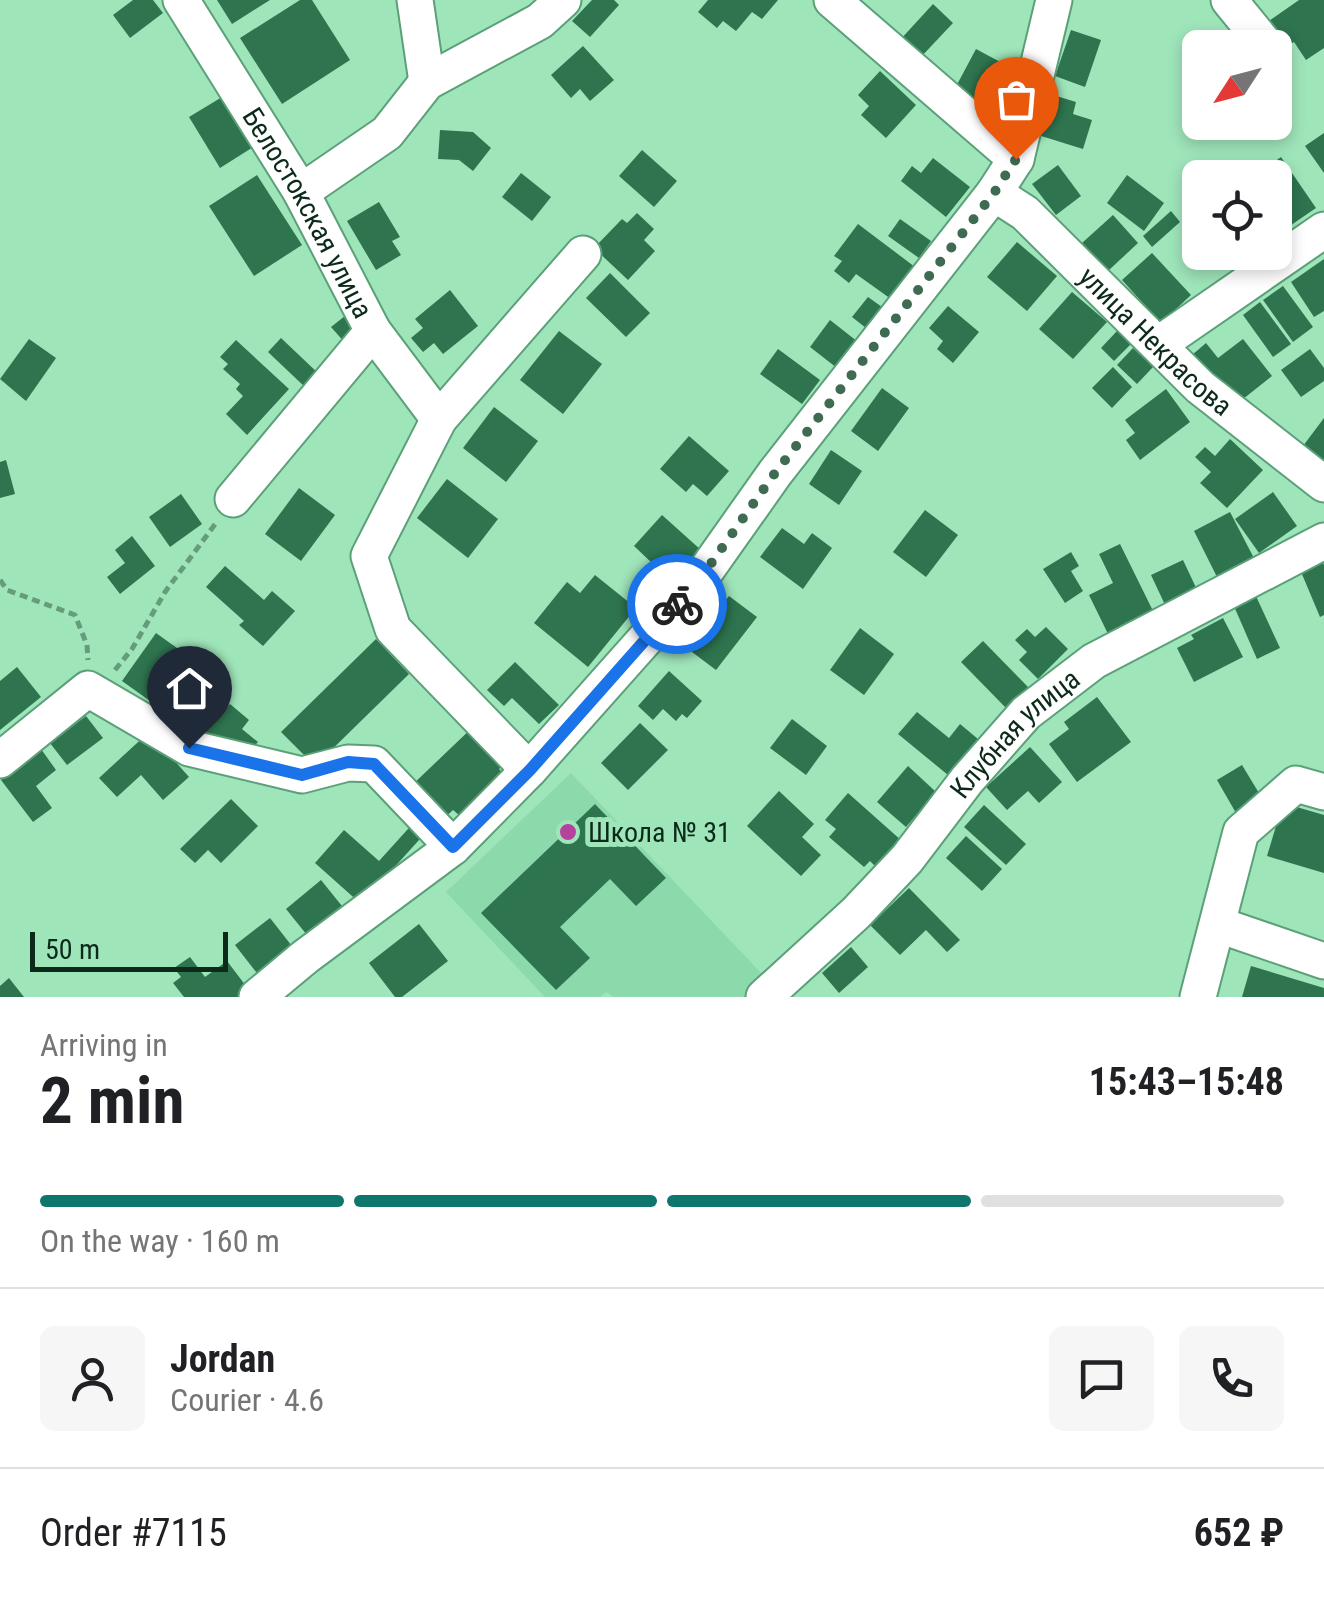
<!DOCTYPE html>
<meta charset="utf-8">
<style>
:root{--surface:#fff;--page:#f6f6f6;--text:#202124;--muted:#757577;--line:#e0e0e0;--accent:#0f766e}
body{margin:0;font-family:"Roboto Condensed",sans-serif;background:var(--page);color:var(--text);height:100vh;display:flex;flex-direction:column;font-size:38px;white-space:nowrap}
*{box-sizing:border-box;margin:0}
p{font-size:32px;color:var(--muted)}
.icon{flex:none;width:55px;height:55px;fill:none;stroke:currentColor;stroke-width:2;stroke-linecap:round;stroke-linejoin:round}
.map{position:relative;height:997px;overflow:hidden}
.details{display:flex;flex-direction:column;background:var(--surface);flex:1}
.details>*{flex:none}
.needle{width:65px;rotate:234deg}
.fabs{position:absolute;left:1182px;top:30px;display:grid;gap:20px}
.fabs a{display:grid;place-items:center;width:110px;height:110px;border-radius:15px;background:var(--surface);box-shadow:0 5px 15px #0003;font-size:50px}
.scale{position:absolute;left:30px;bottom:25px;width:198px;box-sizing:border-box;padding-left:10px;border:5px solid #0c2a1a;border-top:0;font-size:28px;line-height:35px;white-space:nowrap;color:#0c2a1a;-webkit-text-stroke:8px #9fe5ba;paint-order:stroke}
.pin{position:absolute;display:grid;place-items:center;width:85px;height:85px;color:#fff;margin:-102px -42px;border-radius:50% 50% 50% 0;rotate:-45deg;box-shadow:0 0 10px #0007}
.pin .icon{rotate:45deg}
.courier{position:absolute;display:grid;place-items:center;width:100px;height:100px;margin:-50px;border:8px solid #1a73e8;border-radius:50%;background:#fff;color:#222;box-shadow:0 2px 12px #0007}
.headline em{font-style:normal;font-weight:700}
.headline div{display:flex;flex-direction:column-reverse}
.headline{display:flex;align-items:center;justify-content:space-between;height:170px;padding:0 40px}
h1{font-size:65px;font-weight:700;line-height:75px}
.bar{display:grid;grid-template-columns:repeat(4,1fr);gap:15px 10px;align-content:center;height:120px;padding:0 40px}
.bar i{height:12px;border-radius:8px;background:var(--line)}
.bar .selected{background:var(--accent)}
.bar p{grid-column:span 4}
.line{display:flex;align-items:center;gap:25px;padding:0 40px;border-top:2px solid var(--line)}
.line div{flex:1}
.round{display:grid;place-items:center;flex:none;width:105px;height:105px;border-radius:15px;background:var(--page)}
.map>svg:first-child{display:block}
.built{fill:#8cd9ab}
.building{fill:#2e744f}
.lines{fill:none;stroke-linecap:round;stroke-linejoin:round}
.minor-casing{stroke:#5ba078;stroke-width:39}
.path{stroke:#659c7b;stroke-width:5;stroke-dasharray:8 5;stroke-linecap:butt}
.minor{stroke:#fff;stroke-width:35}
.done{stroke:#3f6b52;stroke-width:10;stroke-dasharray:0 18}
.route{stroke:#1a73e8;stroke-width:12}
.poi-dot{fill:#b5429c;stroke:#9fe5ba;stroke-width:4}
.labels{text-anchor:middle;stroke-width:10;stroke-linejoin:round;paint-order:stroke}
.street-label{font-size:28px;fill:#0c2a1a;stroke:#9fe5ba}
.poi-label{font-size:28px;fill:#0c2a1a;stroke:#9fe5ba;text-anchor:start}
</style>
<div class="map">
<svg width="1324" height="997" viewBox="0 0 1324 997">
<rect width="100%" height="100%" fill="#9fe5ba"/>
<!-- built -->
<path class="built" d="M571,773l195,205 -19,19h-133l-8,-5 -6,5h-55l-99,-105z"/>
<!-- building -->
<g class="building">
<path d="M133,0h20l10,13 -33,25 -17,-23z"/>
<path d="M217,0h53l-38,24z"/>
<path d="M300,0h12l38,60 -68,44 -42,-66z"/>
<path d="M592,0h22l5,5 -29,32 -18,-16z"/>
<path d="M708,0h70l-16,19 -10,-7 -16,19 -13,-10 -6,7 -19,-16z"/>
<path d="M1299,0h25v48l-18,12 -12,-18 -10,6 -18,-25z"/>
<path d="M933,4l20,19 -33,35 -20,-18z"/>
<path d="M1071,30l30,10 -16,47 -30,-11z"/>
<path d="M583,46l31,34 -24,21 -10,-12 -9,9 -20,-23z"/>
<path d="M976,49l45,24 -24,45 -45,-24z"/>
<path d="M880,71l36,34 -30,33 -25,-23 8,-9 -11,-11z"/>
<path d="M227,94l31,50 -38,24 -31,-51z"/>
<path d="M1050,94l26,8 -3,12 19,6 -9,29 -45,-14z"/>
<path d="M440,130l33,2 18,16 -18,23 -14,-11 -21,-1z"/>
<path d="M1324,133v40l-19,-27z"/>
<path d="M642,150l35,31 -23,26 -35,-31z"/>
<path d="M1281,157l35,51 -41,28v-58h-23z"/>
<path d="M933,158l37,29 -24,30 -45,-36 11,-15 9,7z"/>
<path d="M1058,165l23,31 -25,19 -24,-31z"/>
<path d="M521,173l30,24 -19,24 -30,-24z"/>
<path d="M257,175l45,70 -48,31 -45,-70z"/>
<path d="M1127,175l37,28 -20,28 -37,-28z"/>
<path d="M379,202l21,35 -8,4 9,14 -25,15 -29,-49z"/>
<path d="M1171,211l9,11 -28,25 -9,-11z"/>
<path d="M637,213l17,16 -10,11 11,11 -27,29 -34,-32 28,-29 5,4z"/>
<path d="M1113,215l25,28 -30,28 -26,-28z"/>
<path d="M900,219l31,22 -12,17 -31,-22z"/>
<path d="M858,224l57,43 -24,32 -35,-25 -7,9 -15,-12 8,-10 -8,-5z"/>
<path d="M1200,229v23h11l-12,10 -16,-20z"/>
<path d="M1017,242l40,34 -30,35 -40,-34z"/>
<path d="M1152,253l39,42 -30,28 -39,-43z"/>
<path d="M1324,259v52l-10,6 -23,-35z"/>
<path d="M610,273l40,40 -24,24 -40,-39z"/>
<path d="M1283,286l30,41 -20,15 -30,-42z"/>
<path d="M450,290l28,36 -35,28 -9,-11 -11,9 -12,-14 12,-10 -8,-9z"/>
<path d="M1072,292l35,30 -34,37 -34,-30z"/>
<path d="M868,297l14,10 -16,21 -14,-11z"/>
<path d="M1260,302l31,42 -18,13 -30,-42z"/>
<path d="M948,306l31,26 -26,31 -16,-14 6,-8 -14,-13z"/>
<path d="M350,312l14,17 -18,15 -15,-17z"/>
<path d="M830,320l28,22 -21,26 -27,-21z"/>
<path d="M559,331l43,33 -39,50 -43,-34z"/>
<path d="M1117,331l14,13 -17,17 -13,-13z"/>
<path d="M281,338l39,37 -13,14 -39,-37z"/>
<path d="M29,339l27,19 -30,43 -26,-22z"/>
<path d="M1243,339l29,37 -39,31 -41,-52 14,-12 12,15z"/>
<path d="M236,340l53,49 -42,46 -21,-21 17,-18 -7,-7 4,-5 -17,-15 5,-5 -8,-7z"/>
<path d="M1133,348l20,19 -16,17 -20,-19z"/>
<path d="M778,349l42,31 -18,24 -42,-30z"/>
<path d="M1310,349l14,19v13l-23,16 -20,-27z"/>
<path d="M1113,367l19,20 -20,21 -20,-20z"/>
<path d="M882,388l27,20 -31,43 -27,-20z"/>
<path d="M1166,389l24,33 -50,38 -14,-20 9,-7 -10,-13z"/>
<path d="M494,407l44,34 -32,41 -43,-34z"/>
<path d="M1324,418v44l-21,-16z"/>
<path d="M689,436l40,35 -22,25 -14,-12 -7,8 -26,-23z"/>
<path d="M1230,439l33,31 -36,38 -27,-25 11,-11 -16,-15 10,-10 10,9z"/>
<path d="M831,450l31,21 -23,34 -30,-21z"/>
<path d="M6,460l9,34 -15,4v-36z"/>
<path d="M447,479l51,40 -30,39 -51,-40z"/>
<path d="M299,488l36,27 -34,46 -36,-27z"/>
<path d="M1273,492l24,34 -38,27 -24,-34z"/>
<path d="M181,494l21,30 -32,23 -21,-30z"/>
<path d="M925,510l33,25 -32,42 -33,-25z"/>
<path d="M1230,512l27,52 -37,19 -26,-52z"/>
<path d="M662,515l39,35 -29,32 -38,-36z"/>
<path d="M782,528l22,16 8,-11 20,15 -29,41 -43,-32z"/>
<path d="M132,536l23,30 -35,28 -13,-17 18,-14 -10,-13z"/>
<path d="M1120,544l35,71 -45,23 -21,-43 24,-12 -14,-29z"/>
<path d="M1071,552l8,14 -8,5 12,20 -18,12 -22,-34z"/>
<path d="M1321,558l3,7v50l-4,2 -21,-50z"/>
<path d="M1183,560l16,34 -32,15 -16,-34z"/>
<path d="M225,566l39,34 8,-9 23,20 -32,35 -24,-21 5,-4 -38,-34z"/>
<path d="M595,575l41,33 -48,59 -54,-44 33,-41 13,11z"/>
<path d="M1255,594l25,54 -23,11 -24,-55z"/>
<path d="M729,596l28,21 -41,53 -28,-21z"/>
<path d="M1223,618l20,39 -49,25 -17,-34 17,-9 -3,-4z"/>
<path d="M1046,627l22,22 -30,30 -19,-19 8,-8 -12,-12 12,-11 8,8z"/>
<path d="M860,628l34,26 -30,41 -34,-25z"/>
<path d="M156,633l28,20 -34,48 -28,-20z"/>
<path d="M376,639l33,35 -94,92 -34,-34z"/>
<path d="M983,641l45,46 -22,21 -45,-46z"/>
<path d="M515,662l44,43 -20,19 -27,-26 -8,8 -17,-16z"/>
<path d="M17,667l24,30 -41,33v-49z"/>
<path d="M669,671l33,30 -15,17 -5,-4 -6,7 -13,-12 -10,11 -15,-14z"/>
<path d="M1097,697l34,45 -54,40 -28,-38 20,-15 -5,-7z"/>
<path d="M212,703l11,9 7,-8 19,16 -7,9 16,13 -11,12 -14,2 -38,-32z"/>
<path d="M917,712l32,26 11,-14 18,15 -30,36 -50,-41z"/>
<path d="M86,716l17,22 -36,27 -17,-22z"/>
<path d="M792,719l35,27 -21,29 -36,-27z"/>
<path d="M640,723l28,27 -40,40 -27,-27z"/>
<path d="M476,724l33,36 -10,9 4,4 -44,42 -6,-5 -12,11 -32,-33z"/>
<path d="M149,732l40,45 -26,23 -22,-25 -24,22 -18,-19z"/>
<path d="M1030,747l32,35 -23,21 -11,-12 -21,19 -21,-23z"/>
<path d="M41,749l15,21 -20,16 16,22 -19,14 -32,-42z"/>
<path d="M1242,765l20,33 -26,15 -19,-33z"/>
<path d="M908,766l28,26 -30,35 -29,-25z"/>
<path d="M779,791l35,33 -12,13 19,18 -20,21 -54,-50z"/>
<path d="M848,793l54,48 -24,28 -8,-8 -6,6 -35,-30 7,-8 -11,-9z"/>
<path d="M231,799l27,27 -37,37 -13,-13 -13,13 -15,-14z"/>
<path d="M1283,803l41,12v58l-57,-17z"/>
<path d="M595,804l71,74 -30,28 -26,-27 -50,48 30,31 -34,32 -75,-77z"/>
<path d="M984,805l42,39 -20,21 -42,-38z"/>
<path d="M417,819l12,10 -68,75 -46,-41 29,-33 35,31z"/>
<path d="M966,836l36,33 -20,22 -36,-33z"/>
<path d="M321,880l25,31 -35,29 -25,-31z"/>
<path d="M909,888l51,52 -13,12 -21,-22 -26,25 -30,-30z"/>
<path d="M270,918l25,32 -35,27 -25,-32z"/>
<path d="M419,924l29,37 -46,36h-7l-26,-34z"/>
<path d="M851,947l17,20 -29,26 -17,-20z"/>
<path d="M190,957l15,20 22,-16 22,29 -9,7h-56l-11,-14 8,-6 -7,-9z"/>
<path d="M1251,966l73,22v9h-82z"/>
<path d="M9,978l15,19h-24v-11z"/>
</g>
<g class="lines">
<!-- minor casing -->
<g class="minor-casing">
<g id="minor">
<path id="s1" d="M181,0l120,192 72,139 66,88"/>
<path d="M415,0l12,82"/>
<path d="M832,0l184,159"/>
<path d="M1229,0l35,43"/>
<path d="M301,192l86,-59 40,-51 113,-61 23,-21"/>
<path id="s2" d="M994,193l31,20 175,174 124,97"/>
<path d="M1159,344l165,-114"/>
<path d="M233,499l140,-168"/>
<path d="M0,760l88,-71 101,59 113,27 46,-12 26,1 79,83"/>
<path d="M529,770l-136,-141 -24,-73 70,-137 144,-165"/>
<path d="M1219,925l105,36"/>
<path d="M257,997l48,-40 148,-110 76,-77 176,-198 70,-99 219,-280 22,-34 38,-159"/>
<path id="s3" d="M764,997l92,-84 51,-54 60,-79 59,-67 68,-52 230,-120"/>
<path d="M1198,997l43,-165 55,-48 28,8"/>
</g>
</g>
<!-- path -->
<g class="path">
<path d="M0,580l7,10 68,25 12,30 1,15"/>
<path d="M115,670l17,-21 33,-57 51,-69"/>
</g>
<!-- minor -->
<use href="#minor" class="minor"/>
</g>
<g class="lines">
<!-- done -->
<path class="done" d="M677,604l28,-32 70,-99 219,-280 22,-34"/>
<!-- route -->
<path class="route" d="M189,748l113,27 46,-13 26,2 79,83 77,-77 147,-166"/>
</g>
<!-- markers -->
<circle class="poi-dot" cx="568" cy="832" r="10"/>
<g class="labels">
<!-- street labels -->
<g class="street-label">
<text dy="10" stroke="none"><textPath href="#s1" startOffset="248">Белостокская улица</textPath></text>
<text dy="10" stroke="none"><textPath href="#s2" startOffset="220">улица Некрасова</textPath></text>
<text dy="10" stroke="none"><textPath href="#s3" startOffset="365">Клубная улица</textPath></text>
</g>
<!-- poi labels -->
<g class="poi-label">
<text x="588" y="842">Школа № 31</text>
</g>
</g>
</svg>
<div class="fabs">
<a><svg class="needle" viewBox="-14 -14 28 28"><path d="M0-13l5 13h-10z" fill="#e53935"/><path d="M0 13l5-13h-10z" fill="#757577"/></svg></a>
<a><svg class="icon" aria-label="locate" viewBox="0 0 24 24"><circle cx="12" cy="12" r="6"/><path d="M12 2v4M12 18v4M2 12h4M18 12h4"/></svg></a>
</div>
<div class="scale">50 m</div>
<div class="pin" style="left:1016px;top:159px;background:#ea580c"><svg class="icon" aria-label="bag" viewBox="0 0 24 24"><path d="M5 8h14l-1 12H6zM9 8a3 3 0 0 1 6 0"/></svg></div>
<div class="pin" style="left:189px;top:748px;background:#1f2937"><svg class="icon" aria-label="home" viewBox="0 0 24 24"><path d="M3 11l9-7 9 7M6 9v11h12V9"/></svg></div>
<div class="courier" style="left:677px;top:604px"><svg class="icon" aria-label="bike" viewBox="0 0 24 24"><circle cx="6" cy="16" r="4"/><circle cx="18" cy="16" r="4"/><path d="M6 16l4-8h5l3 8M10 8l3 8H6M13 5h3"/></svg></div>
</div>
<section class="details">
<div class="headline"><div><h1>2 min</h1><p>Arriving in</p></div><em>15:43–15:48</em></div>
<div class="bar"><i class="selected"></i><i class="selected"></i><i class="selected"></i><i></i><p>On the way · 160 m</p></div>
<div class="line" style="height:180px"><a class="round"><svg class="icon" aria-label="person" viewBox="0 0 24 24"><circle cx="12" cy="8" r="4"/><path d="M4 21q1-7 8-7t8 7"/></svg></a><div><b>Jordan</b><p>Courier · 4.6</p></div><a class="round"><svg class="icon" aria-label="chat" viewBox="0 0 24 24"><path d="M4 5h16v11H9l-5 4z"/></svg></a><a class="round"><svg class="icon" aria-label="phone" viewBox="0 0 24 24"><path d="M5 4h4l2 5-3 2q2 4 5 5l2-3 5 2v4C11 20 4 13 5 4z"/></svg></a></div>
<div class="line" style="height:130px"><div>Order #7115</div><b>652 ₽</b></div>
</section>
